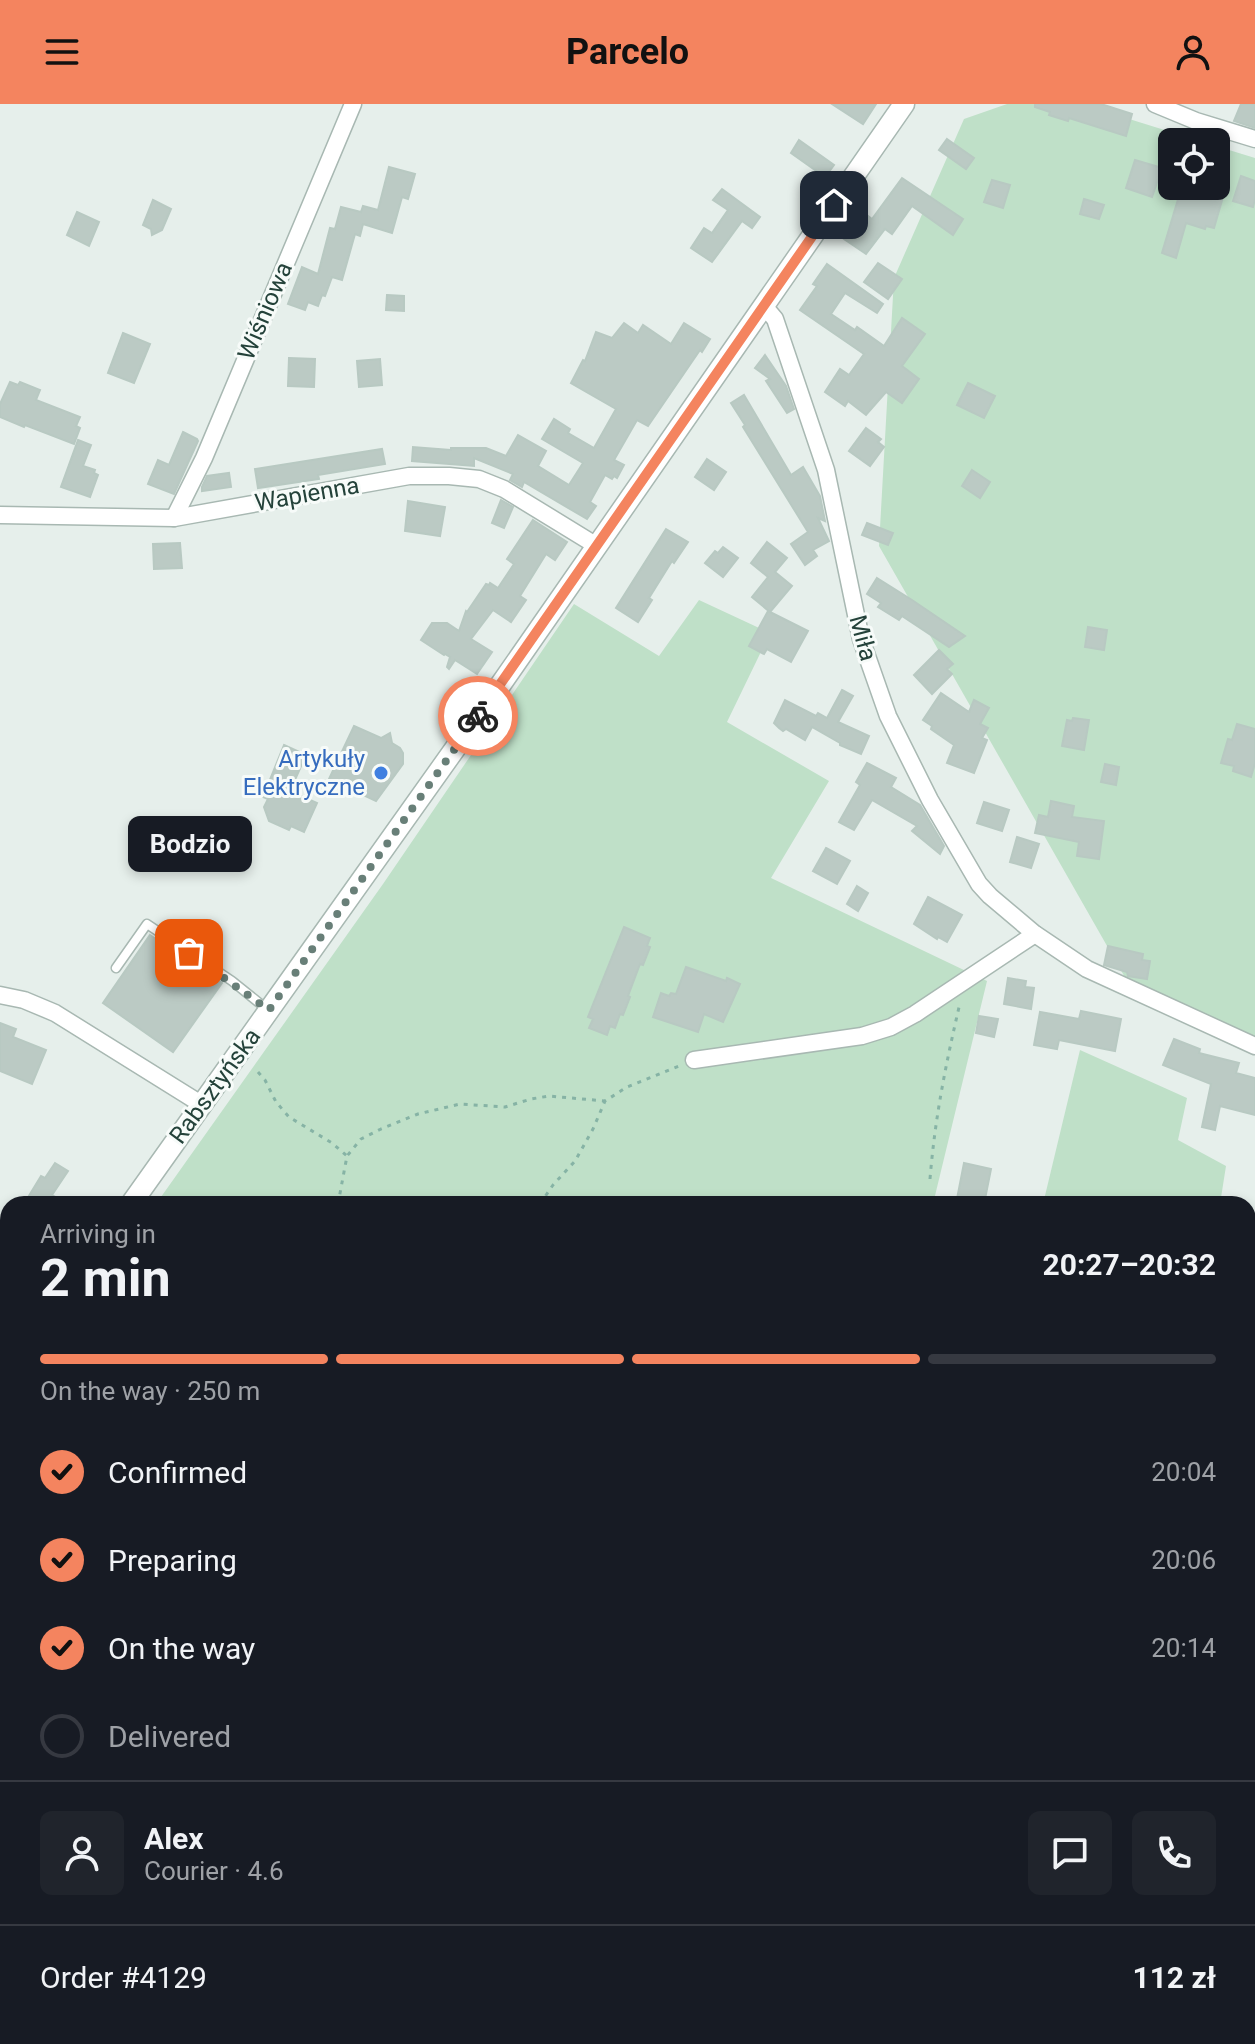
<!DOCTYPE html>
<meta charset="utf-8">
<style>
:root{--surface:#171b24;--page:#20242c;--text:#f1f3f6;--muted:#9ea1a6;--line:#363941;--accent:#f4845f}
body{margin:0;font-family:Roboto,sans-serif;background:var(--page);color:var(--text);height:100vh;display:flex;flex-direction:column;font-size:30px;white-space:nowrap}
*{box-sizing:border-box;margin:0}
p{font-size:26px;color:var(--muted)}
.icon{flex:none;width:44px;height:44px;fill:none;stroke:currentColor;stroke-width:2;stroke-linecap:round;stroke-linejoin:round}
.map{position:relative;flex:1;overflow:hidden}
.panel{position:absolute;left:0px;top:1092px;width:1256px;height:848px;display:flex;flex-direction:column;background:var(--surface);border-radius:24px 24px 0 0;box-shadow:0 4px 12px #0003}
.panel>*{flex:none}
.tools{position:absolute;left:1158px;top:24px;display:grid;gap:16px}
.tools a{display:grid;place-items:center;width:72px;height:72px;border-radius:12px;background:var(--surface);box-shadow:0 4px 12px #0003;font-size:40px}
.pin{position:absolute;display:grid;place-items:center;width:68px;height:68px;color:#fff;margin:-34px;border-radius:16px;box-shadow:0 4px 12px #0006}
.courier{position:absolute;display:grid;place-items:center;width:80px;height:80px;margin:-40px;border:6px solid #f4845f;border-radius:50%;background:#fff;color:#222;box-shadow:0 2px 10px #0007}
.bubble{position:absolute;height:56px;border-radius:12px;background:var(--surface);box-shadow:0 4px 12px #0003;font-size:26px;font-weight:700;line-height:56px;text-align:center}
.overview em{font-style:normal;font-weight:700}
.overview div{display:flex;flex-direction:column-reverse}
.overview{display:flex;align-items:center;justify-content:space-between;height:136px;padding:0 40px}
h1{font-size:52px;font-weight:700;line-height:60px}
.bar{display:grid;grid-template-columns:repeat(4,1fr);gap:12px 8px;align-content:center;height:96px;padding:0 40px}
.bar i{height:10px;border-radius:6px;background:var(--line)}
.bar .on{background:var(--accent)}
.bar p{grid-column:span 4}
.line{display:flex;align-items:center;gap:20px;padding:0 40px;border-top:2px solid var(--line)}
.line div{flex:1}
.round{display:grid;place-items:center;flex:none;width:84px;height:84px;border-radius:12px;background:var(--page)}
ol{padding:0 40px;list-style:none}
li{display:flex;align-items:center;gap:24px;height:88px}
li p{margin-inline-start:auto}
li .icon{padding:8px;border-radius:50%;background:var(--accent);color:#111;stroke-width:4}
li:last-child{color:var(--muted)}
li i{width:44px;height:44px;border:4px solid var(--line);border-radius:50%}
header{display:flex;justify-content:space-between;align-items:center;height:104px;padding:0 40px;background:var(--accent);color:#111;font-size:36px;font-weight:700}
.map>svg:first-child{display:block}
.built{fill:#d4dfda}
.green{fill:#bfe0c8}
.building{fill:#bbcac4;stroke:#b8c9c2;stroke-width:2}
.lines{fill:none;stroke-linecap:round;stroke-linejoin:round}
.service-casing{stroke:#a8b8b2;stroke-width:11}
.minor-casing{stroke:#a8b8b2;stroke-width:19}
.tertiary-casing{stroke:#a8b8b2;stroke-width:23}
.primary-casing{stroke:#c2cac8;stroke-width:27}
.path{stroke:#86b3a5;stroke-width:3;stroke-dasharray:4 6;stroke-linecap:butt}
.service{stroke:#fff;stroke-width:8}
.minor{stroke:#fff;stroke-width:16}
.tertiary{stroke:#fff;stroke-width:20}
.primary{stroke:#6aa596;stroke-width:24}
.done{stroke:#687f78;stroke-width:8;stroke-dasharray:0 14.4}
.route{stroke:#f4845f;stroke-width:10}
.shop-dot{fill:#3f7fe0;stroke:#f7fbf9;stroke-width:3}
.labels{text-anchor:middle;stroke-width:6;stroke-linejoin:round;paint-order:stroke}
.street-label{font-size:24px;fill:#24423a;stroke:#f7fbf9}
.shop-label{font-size:24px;fill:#366cbe;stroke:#f7fbf9;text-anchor:end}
</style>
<header><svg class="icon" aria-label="menu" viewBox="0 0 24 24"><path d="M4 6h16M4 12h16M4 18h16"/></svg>Parcelo<svg class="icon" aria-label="person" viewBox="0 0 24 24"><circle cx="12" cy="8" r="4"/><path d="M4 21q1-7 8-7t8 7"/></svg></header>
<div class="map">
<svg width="1255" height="1940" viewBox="0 0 1255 1940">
<rect width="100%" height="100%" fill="#e6efeb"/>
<!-- built -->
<path class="built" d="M695,1932h163l-1,8h-161z"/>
<!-- green -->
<g class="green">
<path d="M1007,0h74l122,38h-31v44h44v-40l39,12v885l-120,-48 -256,-449 15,-268 70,-159z"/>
<path d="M699,496l71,33 -43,89 102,59 -58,97 216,103 -54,223h-777l227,-320 191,-280 85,52z"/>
<path d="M1080,946l107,48 -9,42 48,26 -6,38h-177z"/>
<path d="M1248,1111l7,1v447l-7,-1z"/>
<path d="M8,1312v60l-8,-7v-42z"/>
<path d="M1255,1765v91l-7,-1v-89z"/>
<path d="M0,1825l8,7v100h19l-2,8h-25z"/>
<path d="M1248,1911l7,1v28h-138l2,-8h129z"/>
<path d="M34,1932h36l-1,8h-36z"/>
<path d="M170,1932h128v4l37,4h-166z"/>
<path d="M417,1932h31l-1,8h-31z"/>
<path d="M506,1932h42v8h-43z"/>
<path d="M595,1932h38l1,8h-39z"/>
<path d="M648,1932h47l1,8h-47z"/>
<path d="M858,1932h78l-1,8h-78z"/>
<path d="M981,1932h65l3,8h-69z"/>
</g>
<!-- building -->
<g class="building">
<path d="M832,0h44l-13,20z"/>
<path d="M1035,0h66l31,10 -6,22 -57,-18 -1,3 -19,-6 1,-3 -15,-5z"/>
<path d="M1241,0h14v24l-21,-7z"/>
<path d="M947,35l27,19 -8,11 -27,-19z"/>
<path d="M799,36l35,25 -9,12 -34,-24z"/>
<path d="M1135,56l27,8 -10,29 -26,-9z"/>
<path d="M389,63l26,7 -7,25 -6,-2 -10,36 -29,-9 -3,12 -5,-2 -13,46 -10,-3 -7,19 -3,-1 -4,11 -10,-4 -3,8 -17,-6 14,-37 16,7 12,-46 5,1 6,-22 20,5 2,-6 15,4z"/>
<path d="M1241,72l14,5v18l-2,8 -20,-6z"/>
<path d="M902,74l61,41 -10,16 -41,-29 -20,28 -7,-5 -19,25 -22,-15 20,-26 8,6z"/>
<path d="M992,76l18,5 -7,23 -19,-6z"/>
<path d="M1182,82l41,11 -9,31 -8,-2 -1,3 -19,-6 -10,35 -14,-5z"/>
<path d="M722,85l38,28 -8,11 -10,-7 -30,41 -21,-14 13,-20 8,5 16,-23 -15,-10z"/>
<path d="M1084,95l20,6 -5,14 -19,-5z"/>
<path d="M153,96l18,9 -9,21 -10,5 -1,-6 -8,-4z"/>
<path d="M77,108l22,10 -10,24 -22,-11z"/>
<path d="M878,159l24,16 -14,20 -24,-17z"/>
<path d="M827,160l56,40 -6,9 -32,-20 -14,21 24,16 2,-3 27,19 18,-28 23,16 -23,32 17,13 -17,24 -16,-11 -20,23 -18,-14 -3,5 -20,-14 15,-23 9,6 15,-21 -64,-44 17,-24 -4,-2z"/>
<path d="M387,191l17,1v15l-18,-1z"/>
<path d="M624,219l14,10 5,-8 28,19 13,-21 26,16 -8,13 -2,-2 -52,76 -11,-6 -23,40 10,5 -7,13 -3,-2 -2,3 -7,-4 -15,27 6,4 -9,13 -63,-37 -2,5 -12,-7 3,-6 -39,-16v8l-62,-5 1,-14 38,3v-2h35l20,8 12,-21 28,16 -8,15 31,19 14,-22 -41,-24 12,-20 16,10 -2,4 26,15 22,-39 -45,-26 12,-23 2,1 11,-29 16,6z"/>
<path d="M123,229l27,11 -16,39 -26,-10z"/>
<path d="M765,251l21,31 8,23 -7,4 -21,-32 4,-2 -15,-11z"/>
<path d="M289,254l26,1 -1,28 -26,-1z"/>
<path d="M380,255l2,26 -23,2 -2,-26z"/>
<path d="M10,278l8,3 2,-3 20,8 -4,10 44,17 -4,9 4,2 -6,16 -49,-19 -1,2 -24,-10v-13z"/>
<path d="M968,279l27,13 -11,22 -27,-13z"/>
<path d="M744,291l47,80 12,-8 17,29 5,25 -7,-3 11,23 -16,9 4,6 -12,9 -14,-21 17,-12 -65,-105 2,-2 -14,-22z"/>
<path d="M866,324l15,11 -3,3 6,5 -14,19 -21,-15z"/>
<path d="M183,328l14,7 1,2 -24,53 -26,-10 10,-24 11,5z"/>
<path d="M78,336l13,5 -8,21 12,4 -1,3 4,2 -8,22 -29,-10z"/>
<path d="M382,345l3,15 -67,11 1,4 -61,9 -3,-19z"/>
<path d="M707,355l19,13 -12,18 -19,-13z"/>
<path d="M972,366l18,12 -10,16 -18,-12z"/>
<path d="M229,369l2,14 -29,4v-4l5,-11z"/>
<path d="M501,396l12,7 -9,21 -12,-5z"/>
<path d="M408,397l37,6 -5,29 -35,-5z"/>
<path d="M533,416l34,22 -12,18 -9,-6 -26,42 6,4 -15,22 -18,-12 -22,29 21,13 -15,22 -22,-14 -6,9 -2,-2 3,-10 -5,-3 -1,1 -23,-15 11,-17h15l12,8 7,-20 1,1 19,-28 3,1 1,-2 8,5 16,-24 -7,-5z"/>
<path d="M867,419l26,10 -5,12 -26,-10z"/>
<path d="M666,425l22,13 -14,21 -2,-2 -23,37 3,2 -14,22 -22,-14z"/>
<path d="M767,438l20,16 -12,14 17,14 -22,26 -18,-15 16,-20 -17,-14z"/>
<path d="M180,439l2,25 -28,1 -1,-25z"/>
<path d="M723,443l15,11 -15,19 -18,-14 10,-12 3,2z"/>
<path d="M877,474l35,22 53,36 -16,11 -47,-31 -3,4 -21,-13 3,-4 -14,-9z"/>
<path d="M768,507l40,20 -17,31 -24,-13 -3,5 -15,-8z"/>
<path d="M1088,523l19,3 -3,20 -19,-3z"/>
<path d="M939,546l14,14 -6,5 5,5 -20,20 -18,-19z"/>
<path d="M842,586l11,6 -15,26 31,14 -8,18 -21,-9v-2l-28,-16 -7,13 -19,-11 -3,2 -4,-3 -5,-5 11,-23 31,16 2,-3 9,5z"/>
<path d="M941,589l28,19 5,-12 15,8 -9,16 8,4 -6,10 5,2 -13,33 -27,-10 7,-18 -23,-16 1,-3 -9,-6z"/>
<path d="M1073,614l16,2 -5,30 -22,-4 5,-26 5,1z"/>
<path d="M1237,620l18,5v34l-4,14 -18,-6 1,-5 -13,-3 7,-24 4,1z"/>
<path d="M354,622l27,12 9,-5 2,10 8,5 3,5v11l-27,37 -47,-22z"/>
<path d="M284,641l22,10 -16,36 27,12 -13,29 -13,-6 -2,4 -20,-9 -5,-14 4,-8 -5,-2z"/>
<path d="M867,659l29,15 -5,9 29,18 24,41 -4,8 -28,-23 5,-5 -45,-26 -18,30 -15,-8 21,-37 -4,-3z"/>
<path d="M1105,660l14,3 -3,18 -15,-3z"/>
<path d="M1051,697l23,5 -2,11 32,4 -5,38 -22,-3 2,-14 -44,-9 4,-18 9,2z"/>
<path d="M984,698l25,8 -7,21 -25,-8z"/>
<path d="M1017,733l22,7 -8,24 -21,-6z"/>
<path d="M826,744l24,13 -13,23 -24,-13z"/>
<path d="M857,782l11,7 -10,18 -11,-7z"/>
<path d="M928,793l34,18 -15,27 -9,-5 -1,2 -23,-15z"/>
<path d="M624,823l26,11 -3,8 3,1 -7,18 -3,-1 -12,32 2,1 -7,18 -3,-1 -5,14 -5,-2 -3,9 -18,-7 4,-9 -5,-2z"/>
<path d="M150,831l72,48 -49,69 -70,-49z"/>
<path d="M1108,842l35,8 -1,6 8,1 -3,18 -19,-3 -1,-4 -23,-7z"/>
<path d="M686,863l40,14 1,-3 13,6 -17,38 -19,-8 -6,18 -45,-15 8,-24 8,3 2,-3 5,1z"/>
<path d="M1008,874l18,3 -1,6 9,1 -3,21 -27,-5z"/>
<path d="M1081,907l40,8 -6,32 -56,-11 -2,9 -23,-4 6,-33 39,7z"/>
<path d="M979,912l19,3 -4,18 -18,-4z"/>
<path d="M0,919l16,6 -3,8 33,13 -14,34 -32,-13z"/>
<path d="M1174,935l26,10 -1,4 40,10 -3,10 19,5v37l-35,-9 -5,24 -13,-3 9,-43 -48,-19z"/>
<path d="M55,1059l13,8 -16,24 16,9h-44l17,-28 4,2z"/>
<path d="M964,1059l27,6 -7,35h-28z"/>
</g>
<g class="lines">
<!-- service casing -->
<g class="service-casing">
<g id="service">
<path d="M116,864l31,-44 85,57 36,29"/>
<path d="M0,1253l8,6"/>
<path d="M0,1390c18,25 1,58 0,87"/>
<path d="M0,1505l8,10"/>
<path d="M0,1634l8,1"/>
<path d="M0,1794l8,-2"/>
</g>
</g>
<!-- minor casing -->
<g class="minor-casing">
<g id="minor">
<path d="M1155,0l41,17 59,18"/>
<path d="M764,202l11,13 51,151 35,169 27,77 42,84 49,84 11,12 45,38 52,35 168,77"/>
<path d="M0,411l174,3 235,-42h40l30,3 25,10 93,57"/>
<path d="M174,414l30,-60 149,-354"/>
<path d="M0,891l24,5 31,13 146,91"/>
<path d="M694,956l168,-24 29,-9 24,-13 120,-80"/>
<path d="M1248,1759l7,-1"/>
<path d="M641,1932l1,8"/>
<path d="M1098,1932v8"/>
<path d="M95,1940l1,-8"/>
<path d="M369,1940l1,-8"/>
<path d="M466,1940l1,-8"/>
<path d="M554,1940v-8"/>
</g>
</g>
<!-- tertiary casing -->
<g class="tertiary-casing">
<g id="tertiary">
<path d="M131,1100l370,-520 403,-580"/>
<path d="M0,1288l8,-11"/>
</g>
</g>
<!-- primary casing -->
<g class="primary-casing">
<g id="primary">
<path d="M0,1760l8,2"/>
<path d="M1248,1904h7"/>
</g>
</g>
<!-- path -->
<g class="path">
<path d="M258,968l7,8 11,22 13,15 43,26 15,13"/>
<path d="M930,1075c5,-62 16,-116 30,-176"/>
<path d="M338,1100l9,-48 14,-17 20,-10 37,-15 42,-10 45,3 26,-8 18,-3 56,5"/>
<path d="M540,1100l13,-19 22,-24 18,-32 12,-28 22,-14 52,-21"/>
<path d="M1248,1225l7,-2"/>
<path d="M0,1673l8,2"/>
<path d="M1056,1932v8"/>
<path d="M29,1940l1,-8"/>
<path d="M124,1940l1,-8"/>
<path d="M713,1940v-6l18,-2"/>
</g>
<!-- service -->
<use href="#service" class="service"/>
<!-- minor -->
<use href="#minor" class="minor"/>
<!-- tertiary -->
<use href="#tertiary" class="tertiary"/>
<!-- primary -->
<use href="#primary" class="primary"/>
</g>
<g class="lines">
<!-- done -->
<path class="done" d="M189,849l80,57 209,-294"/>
<!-- route -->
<path class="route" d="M478,612l356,-511"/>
</g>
<!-- markers -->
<circle class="shop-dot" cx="381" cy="669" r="8"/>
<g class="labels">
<!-- street labels -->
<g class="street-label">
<text transform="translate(265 207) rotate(-67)" y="8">Wiśniowa</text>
<text transform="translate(307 390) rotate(-10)" y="8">Wapienna</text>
<text transform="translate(863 534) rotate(75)" y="8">Miła</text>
<text transform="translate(215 982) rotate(-54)" y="8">Rabsztyńska</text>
</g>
<!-- shop labels -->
<g class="shop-label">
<text x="365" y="663">Artykuły<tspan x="365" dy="28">Elektryczne</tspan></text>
</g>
</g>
</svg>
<div class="tools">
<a><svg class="icon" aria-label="locate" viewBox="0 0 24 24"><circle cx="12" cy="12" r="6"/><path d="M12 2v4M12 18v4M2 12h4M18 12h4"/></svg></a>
</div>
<div class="pin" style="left:189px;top:849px;background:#ea580c"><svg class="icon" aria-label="bag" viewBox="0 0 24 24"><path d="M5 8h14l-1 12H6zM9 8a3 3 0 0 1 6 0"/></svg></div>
<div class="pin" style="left:834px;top:101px;background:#1f2937"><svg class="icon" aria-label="home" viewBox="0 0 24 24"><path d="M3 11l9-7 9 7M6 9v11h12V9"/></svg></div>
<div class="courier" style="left:478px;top:612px"><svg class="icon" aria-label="bike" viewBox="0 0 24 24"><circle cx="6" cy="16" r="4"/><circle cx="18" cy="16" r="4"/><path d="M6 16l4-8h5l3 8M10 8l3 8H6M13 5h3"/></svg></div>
<div class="bubble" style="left:128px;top:712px;width:124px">Bodzio</div>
<section class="panel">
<div class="overview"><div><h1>2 min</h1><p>Arriving in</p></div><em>20:27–20:32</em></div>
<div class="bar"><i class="on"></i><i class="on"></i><i class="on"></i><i></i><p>On the way · 250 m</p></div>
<ol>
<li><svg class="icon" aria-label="check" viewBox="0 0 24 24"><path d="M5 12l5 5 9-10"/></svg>Confirmed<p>20:04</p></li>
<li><svg class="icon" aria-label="check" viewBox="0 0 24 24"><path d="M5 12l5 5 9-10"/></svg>Preparing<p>20:06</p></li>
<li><svg class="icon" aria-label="check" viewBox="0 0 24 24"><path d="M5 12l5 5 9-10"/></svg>On the way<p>20:14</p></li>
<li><i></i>Delivered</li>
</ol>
<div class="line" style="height:144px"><a class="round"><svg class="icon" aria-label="person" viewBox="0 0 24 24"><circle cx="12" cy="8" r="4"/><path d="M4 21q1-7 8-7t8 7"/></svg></a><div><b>Alex</b><p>Courier · 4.6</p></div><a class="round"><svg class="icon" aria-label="chat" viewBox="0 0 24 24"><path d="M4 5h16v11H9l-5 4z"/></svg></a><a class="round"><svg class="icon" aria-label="phone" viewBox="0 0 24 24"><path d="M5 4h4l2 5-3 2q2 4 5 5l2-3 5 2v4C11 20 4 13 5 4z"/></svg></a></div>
<div class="line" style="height:104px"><div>Order #4129</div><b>112 zł</b></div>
</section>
</div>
